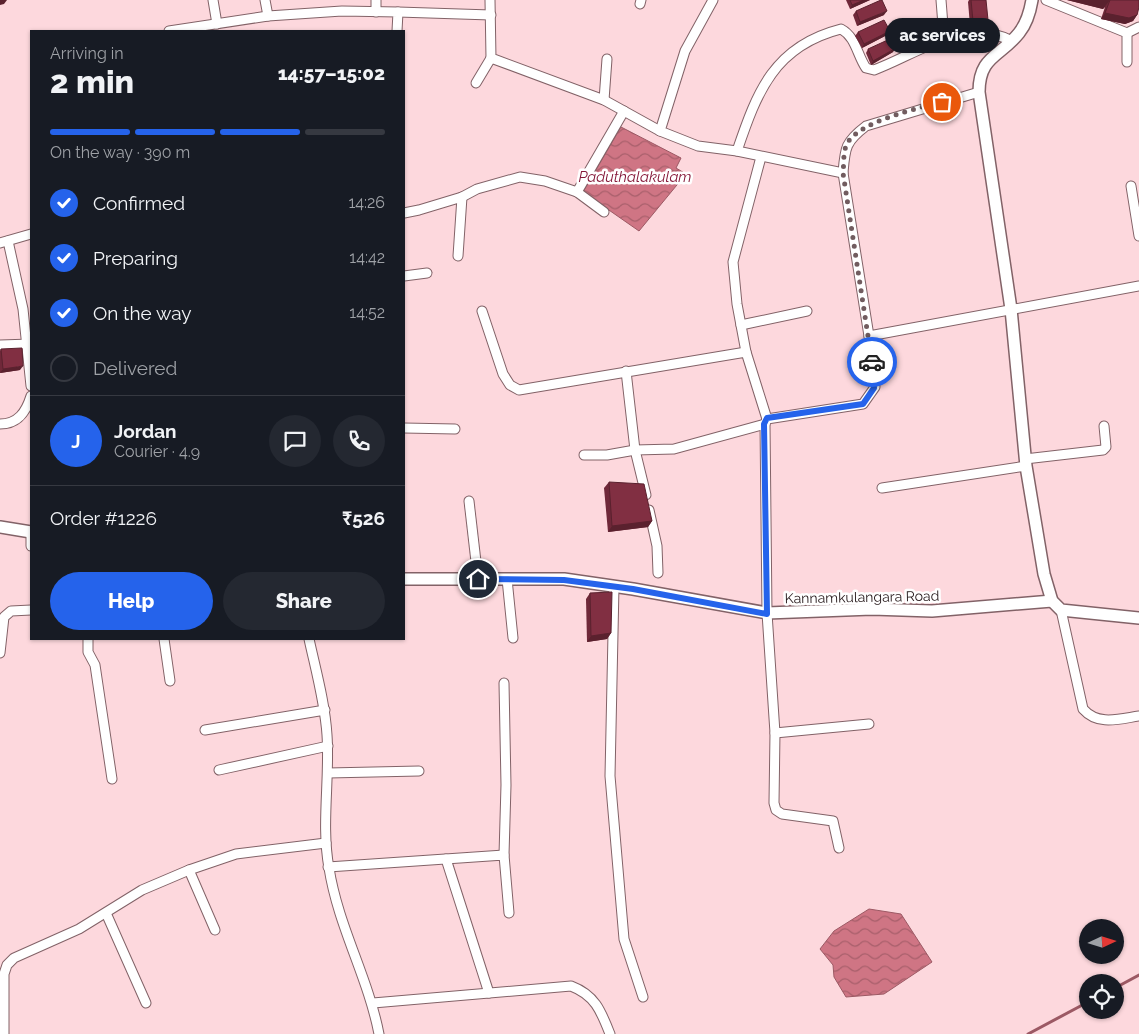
<!DOCTYPE html>
<meta charset="utf-8">
<style>
:root{--surface:#171b24;--page:#242831;--text:#f1f3f6;--muted:#9ea1a6;--line:#363941;--accent:#2563eb}
body{margin:0;font-family:Raleway,sans-serif;background:var(--page);color:var(--text);height:100vh;display:flex;flex-direction:column;font-size:19px;white-space:nowrap}
*{box-sizing:border-box;margin:0}
p{font-size:16px;color:var(--muted)}
.icon{flex:none;width:28px;height:28px;fill:none;stroke:currentColor;stroke-width:2;stroke-linecap:round;stroke-linejoin:round}
.map{position:relative;flex:1;overflow:hidden}
.side{position:absolute;left:30px;top:30px;width:375px;height:610px;display:flex;flex-direction:column;background:var(--surface);border-radius:0px;box-shadow:0 1px 4px #0004}
.side>*{flex:none}
.needle{width:32px;rotate:86deg}
.controls{position:absolute;left:1079px;top:919px;display:grid;gap:10px}
.controls a{display:grid;place-items:center;width:45px;height:45px;border-radius:50%;background:var(--surface);box-shadow:0 1px 4px #0004;font-size:25px}
.pin{position:absolute;display:grid;place-items:center;width:42px;height:42px;color:#fff;margin:-21px;border:2px solid #fff;border-radius:50%;box-shadow:0 1px 5px #0007}
.courier{position:absolute;display:grid;place-items:center;width:50px;height:50px;margin:-25px;border:4px solid #2563eb;border-radius:50%;background:#fff;color:#222;box-shadow:0 1px 6px #0007}
.bubble{position:absolute;height:35px;border-radius:18px;background:var(--surface);box-shadow:0 1px 4px #0004;font-size:16px;font-weight:800;line-height:35px;text-align:center}
.head em{font-style:normal;font-weight:800}
.head div{display:flex;flex-direction:column-reverse}
.head{display:flex;align-items:center;justify-content:space-between;height:85px;padding:0 20px}
h1{font-size:32px;font-weight:800;line-height:38px}
.bar{display:grid;grid-template-columns:repeat(4,1fr);gap:8px 5px;align-content:center;height:60px;padding:0 20px}
.bar i{height:6px;border-radius:4px;background:var(--line)}
.bar .active{background:var(--accent)}
.bar p{grid-column:span 4}
.line{display:flex;align-items:center;gap:12px;padding:0 20px;border-top:1px solid var(--line)}
.line div{flex:1}
.round{display:grid;place-items:center;flex:none;width:52px;height:52px;border-radius:26px;background:var(--page)}
ol{padding:0 20px;list-style:none}
li{display:flex;align-items:center;gap:15px;height:55px}
li p{margin-inline-start:auto}
li .icon{padding:5px;border-radius:50%;background:var(--accent);color:#fff;stroke-width:4}
li:last-child{color:var(--muted)}
li i{width:28px;height:28px;border:2px solid var(--line);border-radius:50%}
.primary-button{display:flex;gap:10px;margin-top:auto;padding:10px 20px}
.primary-button a{flex:1;height:58px;border-radius:30px;background:var(--accent);color:#fff;font-size:20px;font-weight:800;line-height:58px;text-align:center}
.primary-button a+a{background:var(--page);color:var(--text)}
.map>svg:first-child{display:block}
.water{fill:url(#water-waves);stroke:#9c5964}
.lines{fill:none;stroke-linecap:round;stroke-linejoin:round}
.stream{stroke:#9c5964;stroke-width:3}
.minor-casing{stroke:#826267;stroke-width:11}
.tertiary-casing{stroke:#826267;stroke-width:14}
.minor{stroke:#fff;stroke-width:9}
.tertiary{stroke:#fff;stroke-width:11}
.wall{fill:#6f2839}
.shaded-wall{fill:#5a212e}
.building{fill:#812f42;stroke:#5a212e}
.done{stroke:#715c5f;stroke-width:5;stroke-dasharray:0 9}
.route{stroke:#2563eb;stroke-width:6}
.labels{text-anchor:middle;stroke-width:5;stroke-linejoin:round;paint-order:stroke}
.street-label{font-size:14px;fill:#26191b;stroke:#fff}
.water-label{font-size:15px;font-style:italic;fill:#851839;stroke:#fff}
</style>
<div class="map">
<svg width="1139" height="1034" viewBox="0 0 1139 1034">
<defs>
<pattern id="water-waves" width="16" height="10" patternUnits="userSpaceOnUse" patternTransform="scale(1.25)"><rect width="16" height="10" fill="#cf7584"/><path d="M0 5q4-4 8 0t8 0" fill="none" stroke="#a85f6b"/></pattern>
</defs>
<rect width="100%" height="100%" fill="#fdd8dd"/>
<!-- water -->
<g class="water">
<path d="M621,127l60,31 -5,10 10,6 -47,57 -56,-39z"/>
<path d="M869,909l32,5 31,48 -48,32 -38,3 -12,-20 -1,-12 -13,-16 14,-18z"/>
</g>
<g class="lines">
<!-- stream -->
<g class="stream">
<path d="M1115,988l24,-13"/>
<path d="M1028,1034l60,-32"/>
</g>
<!-- minor casing -->
<g class="minor-casing">
<g id="minor">
<path d="M213,0l4,24"/>
<path d="M265,0l3,16 74,-5 56,1 -1,19"/>
<path d="M376,0v12"/>
<path d="M490,0l1,58 113,42 56,31"/>
<path d="M713,0l-28,51 -25,80 38,15 39,5 106,22c2,-25 2,-31 23,-47l113,-34"/>
<path d="M941,0l3,38"/>
<path d="M1046,0l81,33v29"/>
<path d="M640,4l1,-4"/>
<path d="M398,12l93,3"/>
<path d="M169,31l99,-15"/>
<path d="M1127,33l12,-6"/>
<path d="M476,83l15,-25"/>
<path d="M604,100l3,-41"/>
<path d="M737,151c20,-59 37,-105 104,-122 15,8 16,26 25,39l8,2c43,-16 89,-52 136,-30"/>
<path d="M1131,186l8,50"/>
<path d="M577,192l47,-81"/>
<path d="M404,213l15,-3 43,-13 15,-8 43,-12 25,4 32,11 27,20"/>
<path d="M8,241l15,68 8,77"/>
<path d="M0,243l31,-9"/>
<path d="M458,256l4,-59"/>
<path d="M404,276l23,-3"/>
<path d="M482,311l21,63 7,11 9,5 227,-38 21,67"/>
<path d="M741,325l66,-14"/>
<path d="M869,336l270,-50"/>
<path d="M0,345l31,-1"/>
<path d="M746,352l-9,-48 -4,-42 28,-105"/>
<path d="M626,371l9,79 39,-1 91,-25"/>
<path d="M0,424c18,0 26,-12 31,-28"/>
<path d="M404,428l51,1"/>
<path d="M584,455h23l28,-5 11,45"/>
<path d="M1025,459l78,-9 3,-3 -2,-21"/>
<path d="M882,488l144,-22"/>
<path d="M469,501l9,78"/>
<path d="M649,510l8,36 1,27"/>
<path d="M31,532v14"/>
<path d="M507,579l6,59"/>
<path d="M614,586l-4,190 14,163 19,58"/>
<path d="M1061,610l22,99c15,17 36,10 56,7"/>
<path d="M88,639v13l7,13 17,114"/>
<path d="M164,639l6,42"/>
<path d="M309,639c7,32 16,64 18,96 3,44 -6,90 2,133 9,58 39,109 50,166"/>
<path d="M0,653l4,-36 7,-6 20,-1"/>
<path d="M205,730l120,-20"/>
<path d="M775,733l94,-9"/>
<path d="M219,770l109,-24"/>
<path d="M328,773l91,-2"/>
<path d="M839,848l-6,-27 -51,-7 -6,-4 -2,-7 1,-70 -8,-120 -2,-189 2,-5 96,-15 12,-17 -6,-51 -26,-163"/>
<path d="M504,855l2,-70 -2,-102"/>
<path d="M446,859l43,134"/>
<path d="M328,867l176,-12 5,58"/>
<path d="M189,870l26,60"/>
<path d="M106,913l40,90"/>
<path d="M373,1003l198,-17c24,9 30,25 39,48"/>
<path d="M4,1034v-60l3,-9 7,-7 65,-29 63,-39 47,-20 47,-16 90,-11"/>
</g>
</g>
<!-- tertiary casing -->
<g class="tertiary-casing">
<g id="tertiary">
<path d="M1032,0c-2,12 -5,23 -13,33 -19,24 -40,23 -40,59l32,217 15,157 18,108 8,27 9,9 78,8"/>
<path d="M0,527l31,5"/>
<path d="M404,579h160l69,10 134,24 105,-4 60,2 120,-10"/>
</g>
</g>
<!-- minor -->
<use href="#minor" class="minor"/>
<!-- tertiary -->
<use href="#tertiary" class="tertiary"/>
</g>
<!-- wall -->
<g class="wall">
<path d="M846,0h24l-20,9z"/>
<path d="M969,0h17l-1,24 -15,1 -2,-23z"/>
<path d="M1067,0h72l-2,15 -4,6 -8,3 -24,-5 4,-12 -2,2z"/>
<path d="M856,11l28,4 -27,11 -4,-11z"/>
<path d="M908,26l23,7 -2,4 -16,8 -7,-15z"/>
<path d="M890,31l-3,4 -25,13 -7,-12 3,-4z"/>
<path d="M868,49l25,3 -22,13 -5,-12z"/>
<path d="M1,349l19,21 -20,3v-22z"/>
<path d="M609,482l43,39 -4,6 -40,5 -4,-44z"/>
<path d="M590,593l21,40 -4,6 -20,3 -1,-43z"/>
</g>
<!-- shaded-wall -->
<g class="shaded-wall">
<path d="M0,0h7l-3,4 -4,1z"/>
<path d="M864,0h6l-20,9 2,-4z"/>
<path d="M1067,0h43l-7,9z"/>
<path d="M887,11l-3,4 -27,11 3,-4z"/>
<path d="M1105,13l32,2 -4,6 -8,3 -24,-5z"/>
<path d="M988,20l-3,4 -15,1 3,-4z"/>
<path d="M890,31l-3,4 -25,13 2,-4z"/>
<path d="M931,33l-2,4 -16,8 3,-4z"/>
<path d="M896,48l-3,4 -22,13 2,-4z"/>
<path d="M23,366l-3,4 -20,3 3,-4z"/>
<path d="M652,521l-4,6 -40,5 4,-6z"/>
<path d="M611,633l-4,6 -20,3 4,-6z"/>
</g>
<!-- building -->
<g class="building">
<path d="M850,0h14l-12,5z"/>
<path d="M881,0h1l5,11 -27,11 -4,-11z"/>
<path d="M971,0h15l2,20 -15,1z"/>
<path d="M1110,0h29v7l-2,8 -8,3 -24,-5z"/>
<path d="M884,20l6,11 -26,13 -6,-12z"/>
<path d="M922,20l9,13 -15,8 -8,-15z"/>
<path d="M892,38l4,10 -23,13 -5,-12z"/>
<path d="M22,348l1,18 -20,3 -2,-20z"/>
<path d="M609,482l35,2 8,37 -40,5z"/>
<path d="M612,592l-1,41 -20,3 -1,-43z"/>
</g>
<g class="lines">
<!-- done -->
<path class="done" d="M872,362l-29,-189c1,-8 0,-19 3,-27 9,-24 73,-38 96,-44"/>
<!-- route -->
<path class="route" d="M478,579l86,1 69,9 134,25 -3,-190 3,-6 96,-14 11,-16 -2,-26"/>
</g>
<g class="labels">
<!-- street labels -->
<g class="street-label">
<text transform="translate(862 597) rotate(-1)" y="5">Kannamkulangara Road</text>
</g>
<!-- water labels -->
<g class="water-label">
<text x="635" y="182">Paduthalakulam</text>
</g>
</g>
</svg>
<div class="controls">
<a><svg class="needle" viewBox="-14 -14 28 28"><path d="M0-13l5 13h-10z" fill="#e53935"/><path d="M0 13l5-13h-10z" fill="#9ea1a6"/></svg></a>
<a><svg class="icon" aria-label="locate" viewBox="0 0 24 24"><circle cx="12" cy="12" r="6"/><path d="M12 2v4M12 18v4M2 12h4M18 12h4"/></svg></a>
</div>
<div class="pin" style="left:942px;top:102px;background:#ea580c"><svg class="icon" aria-label="bag" viewBox="0 0 24 24"><path d="M5 8h14l-1 12H6zM9 8a3 3 0 0 1 6 0"/></svg></div>
<div class="pin" style="left:478px;top:579px;background:#1f2937"><svg class="icon" aria-label="home" viewBox="0 0 24 24"><path d="M3 11l9-7 9 7M6 9v11h12V9"/></svg></div>
<div class="courier" style="left:872px;top:362px"><svg class="icon" aria-label="car" viewBox="0 0 24 24"><path d="M5 17H2v-5l4-1 3-4h7l3 4 3 1v5h-3M9 17h6M6 11h13"/><circle cx="7" cy="17" r="2"/><circle cx="17" cy="17" r="2"/></svg></div>
<div class="bubble" style="left:885px;top:18px;width:115px">ac services</div>
<section class="side">
<div class="head"><div><h1>2 min</h1><p>Arriving in</p></div><em>14:57–15:02</em></div>
<div class="bar"><i class="active"></i><i class="active"></i><i class="active"></i><i></i><p>On the way · 390 m</p></div>
<ol>
<li><svg class="icon" aria-label="check" viewBox="0 0 24 24"><path d="M5 12l5 5 9-10"/></svg>Confirmed<p>14:26</p></li>
<li><svg class="icon" aria-label="check" viewBox="0 0 24 24"><path d="M5 12l5 5 9-10"/></svg>Preparing<p>14:42</p></li>
<li><svg class="icon" aria-label="check" viewBox="0 0 24 24"><path d="M5 12l5 5 9-10"/></svg>On the way<p>14:52</p></li>
<li><i></i>Delivered</li>
</ol>
<div class="line" style="height:90px"><b class="round" style="background:var(--accent);color:#fff">J</b><div><b>Jordan</b><p>Courier · 4.9</p></div><a class="round"><svg class="icon" aria-label="chat" viewBox="0 0 24 24"><path d="M4 5h16v11H9l-5 4z"/></svg></a><a class="round"><svg class="icon" aria-label="phone" viewBox="0 0 24 24"><path d="M5 4h4l2 5-3 2q2 4 5 5l2-3 5 2v4C11 20 4 13 5 4z"/></svg></a></div>
<div class="line" style="height:65px"><div>Order #1226</div><b>₹526</b></div>
<div class="primary-button"><a>Help</a><a>Share</a></div>
</section>
</div>
